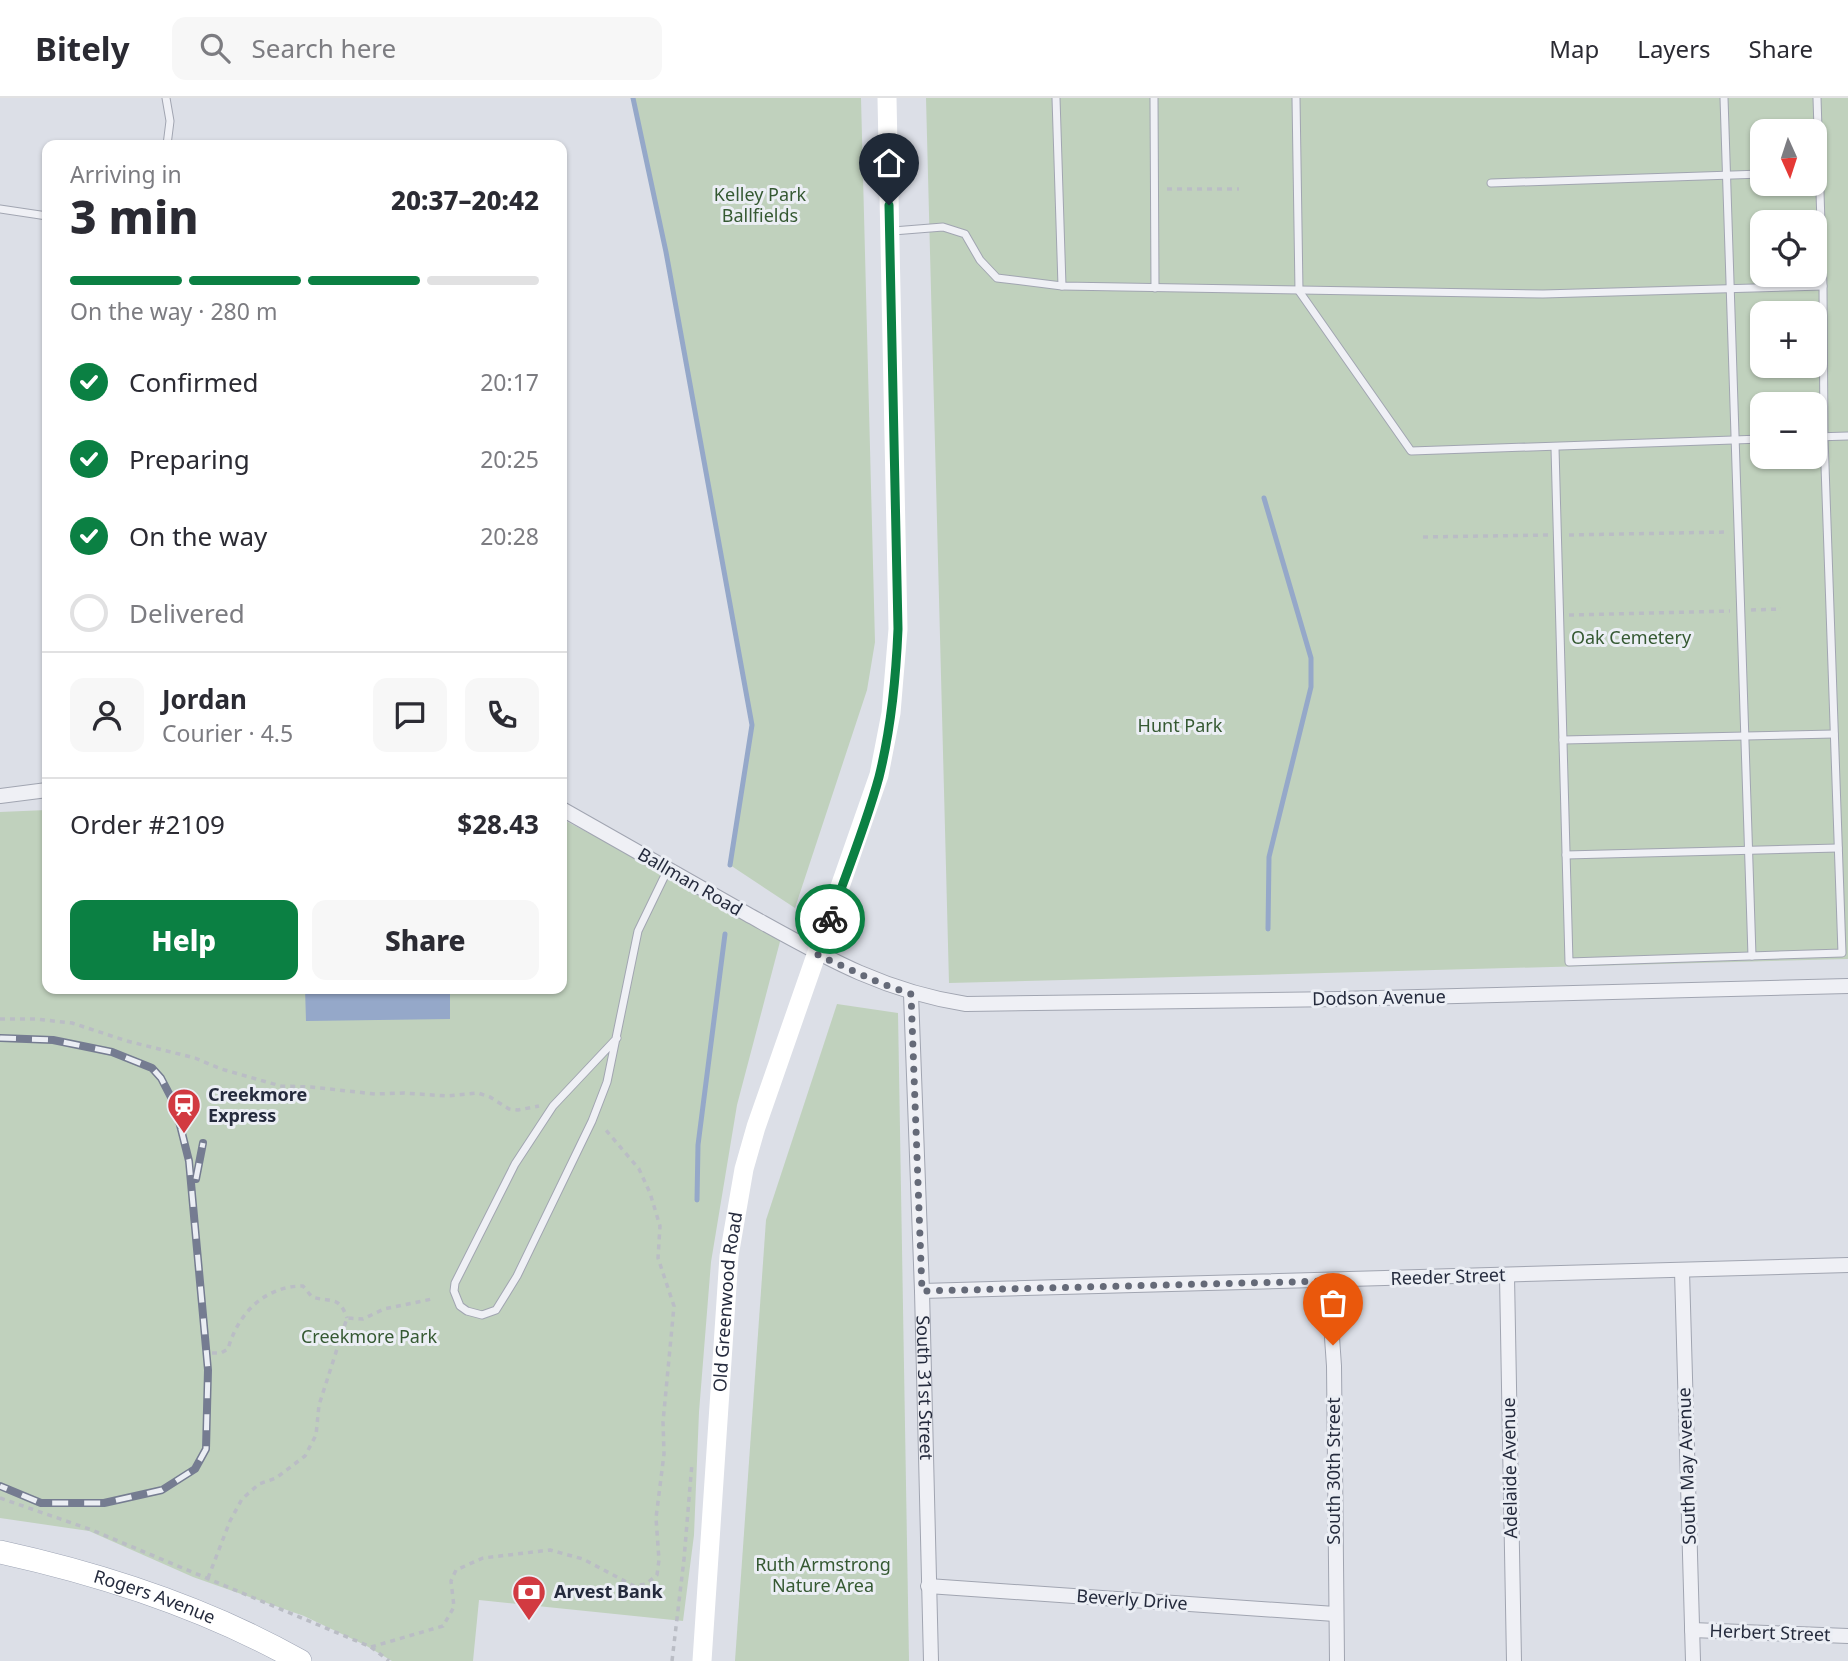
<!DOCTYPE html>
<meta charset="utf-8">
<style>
:root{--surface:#fff;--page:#f7f7f7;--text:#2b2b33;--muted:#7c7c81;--line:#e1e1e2;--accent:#0b8043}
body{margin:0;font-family:"Noto Sans",sans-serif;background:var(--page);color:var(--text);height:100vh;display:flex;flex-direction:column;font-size:26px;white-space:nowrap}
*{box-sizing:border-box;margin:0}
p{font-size:23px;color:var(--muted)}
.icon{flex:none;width:38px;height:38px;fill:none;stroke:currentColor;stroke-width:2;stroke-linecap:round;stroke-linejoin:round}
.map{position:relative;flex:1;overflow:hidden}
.side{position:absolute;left:42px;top:42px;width:525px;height:854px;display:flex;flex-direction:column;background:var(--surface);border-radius:14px;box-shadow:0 2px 5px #0004}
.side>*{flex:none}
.needle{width:46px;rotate:177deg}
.buttons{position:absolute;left:1750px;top:21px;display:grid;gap:14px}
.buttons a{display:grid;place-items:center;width:77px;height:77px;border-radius:14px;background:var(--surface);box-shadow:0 2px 5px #0004;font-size:35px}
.pin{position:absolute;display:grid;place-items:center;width:60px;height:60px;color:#fff;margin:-72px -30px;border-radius:50% 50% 50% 0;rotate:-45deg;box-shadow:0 0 7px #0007}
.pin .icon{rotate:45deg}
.courier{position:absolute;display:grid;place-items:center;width:70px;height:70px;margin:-35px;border:5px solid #0b8043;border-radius:50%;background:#fff;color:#222;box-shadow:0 2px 9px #0007}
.overview em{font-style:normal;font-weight:800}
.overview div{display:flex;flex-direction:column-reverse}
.overview{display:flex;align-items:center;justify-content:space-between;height:119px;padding:0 28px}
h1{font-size:46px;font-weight:800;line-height:52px}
.bar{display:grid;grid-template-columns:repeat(4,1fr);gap:10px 7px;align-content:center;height:84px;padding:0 28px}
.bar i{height:9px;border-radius:5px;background:var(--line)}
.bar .selected{background:var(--accent)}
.bar p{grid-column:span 4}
.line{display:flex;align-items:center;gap:18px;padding:0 28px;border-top:2px solid var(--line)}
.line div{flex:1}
.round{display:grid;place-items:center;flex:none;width:74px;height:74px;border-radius:14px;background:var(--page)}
ol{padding:0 28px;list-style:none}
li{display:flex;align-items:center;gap:21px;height:77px}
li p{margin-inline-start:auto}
li .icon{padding:7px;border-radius:50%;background:var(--accent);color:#fff;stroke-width:4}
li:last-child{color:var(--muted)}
li i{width:38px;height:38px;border:4px solid var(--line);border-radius:50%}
.primary-button{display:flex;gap:14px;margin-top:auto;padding:14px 28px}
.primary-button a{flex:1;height:80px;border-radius:14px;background:var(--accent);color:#fff;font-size:28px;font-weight:800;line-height:80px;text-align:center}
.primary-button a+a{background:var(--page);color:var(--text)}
header{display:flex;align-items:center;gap:42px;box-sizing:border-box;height:98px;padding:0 35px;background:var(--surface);border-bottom:2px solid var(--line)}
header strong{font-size:33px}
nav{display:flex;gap:38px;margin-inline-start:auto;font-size:24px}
.search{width:490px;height:63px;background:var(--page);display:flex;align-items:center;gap:18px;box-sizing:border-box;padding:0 24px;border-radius:14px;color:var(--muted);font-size:26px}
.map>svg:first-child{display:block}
.green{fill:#c0d1bd;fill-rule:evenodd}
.water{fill:#95a8c9}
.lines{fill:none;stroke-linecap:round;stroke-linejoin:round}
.stream{stroke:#95a8c9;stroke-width:5}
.service-casing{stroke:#a1a5b1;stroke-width:9}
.minor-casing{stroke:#a1a5b1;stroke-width:16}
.primary-casing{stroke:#9ba2b3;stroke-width:24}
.path{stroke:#babdc5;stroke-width:3.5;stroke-dasharray:5 5;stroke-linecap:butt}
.service{stroke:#eff0f5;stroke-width:7}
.minor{stroke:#eff0f5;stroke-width:14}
.secondary{stroke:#fff;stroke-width:19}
.primary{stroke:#fff;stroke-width:23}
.rail-casing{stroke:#757c91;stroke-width:8}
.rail{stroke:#ebeef4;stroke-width:5;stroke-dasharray:16;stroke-linecap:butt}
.done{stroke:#656a78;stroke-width:7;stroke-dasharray:0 12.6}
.route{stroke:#0b8043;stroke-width:9}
.labels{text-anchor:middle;stroke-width:6;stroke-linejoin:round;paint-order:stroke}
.park-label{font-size:18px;fill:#355932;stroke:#ebeef4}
.street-label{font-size:18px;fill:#252b3d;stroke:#ebeef4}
.poi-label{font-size:18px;font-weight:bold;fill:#252b3d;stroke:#ebeef4;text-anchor:start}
</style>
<header>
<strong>Bitely</strong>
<div class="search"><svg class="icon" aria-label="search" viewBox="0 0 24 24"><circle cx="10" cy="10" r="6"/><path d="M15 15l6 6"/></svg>Search here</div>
<nav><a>Map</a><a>Layers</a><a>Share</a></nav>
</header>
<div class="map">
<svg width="1848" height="1563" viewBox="0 0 1848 1563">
<rect width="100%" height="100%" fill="#dcdfe7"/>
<!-- green -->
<g class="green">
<path d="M633,0h228l14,544 -8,48 -72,218 -65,-43 22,-140 -86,-473z"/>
<path d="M926,0h922v861l-899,24zM1762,33h53v53h-53zM1762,124h53v53h-53zM1762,215h53v53h-53zM1762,306h53v53h-53z"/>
<path d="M47,712v179h515v-170l220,115 -45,171 -26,157 -12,150 -5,123 -11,86 -204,-21 -6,61h-81l-27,-16 -61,-29 -111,-39 -104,-46 -89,-13v-706z"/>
<path d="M837,906l61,9 11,648h-174l31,-441z"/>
</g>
<!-- water -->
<path class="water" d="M305,891h145v30l-144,2z"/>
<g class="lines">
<!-- stream -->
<g class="stream">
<path d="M633,0l33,154 86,473 -22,140"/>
<path d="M1264,400l47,160v29l-42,170 -1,72"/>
<path d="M697,1102l1,-55 27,-211"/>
</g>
<!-- service casing -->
<g class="service-casing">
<g id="service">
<path d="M166,0l4,23 -3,24"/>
<path d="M1056,0l6,188"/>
<path d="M1154,0l1,190"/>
<path d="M1296,0l3,193 112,160 351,-12"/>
<path d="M1724,0l28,858"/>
<path d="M1491,85l271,-9"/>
<path d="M0,111l47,7"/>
<path d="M893,133l50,-4 22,7 15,26 17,18 65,8 481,8 280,-8"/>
<path d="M1815,339l33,-1"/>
<path d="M1555,350l14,514 273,-9 -18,-516 -1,-151 -6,-188"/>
<path d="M1563,642l271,-6"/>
<path d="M1566,757l272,-7"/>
<path d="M617,940l-64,68 -38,58 -60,119 -1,8 6,15 7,5 15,4 14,-5 21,-34 75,-155 15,-39 31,-151 30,-62"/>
</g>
</g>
<!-- minor casing -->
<g class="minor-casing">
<g id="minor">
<path d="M0,698l47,-6"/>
<path d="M562,711c61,35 123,70 185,105 74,41 134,77 219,90l373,-5 509,-13"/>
<path id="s1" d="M911,896l11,297 9,370"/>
<path d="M1682,1173l11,390"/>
<path d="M1507,1178l7,385"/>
<path d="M1328,1183l6,85 3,295"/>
<path d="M922,1193l926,-26"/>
<path d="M928,1488l407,28"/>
<path d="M1692,1532l156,6"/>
</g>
</g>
<!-- primary casing -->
<g class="primary-casing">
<g id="primary">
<path id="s3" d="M0,1454c105,23 206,56 300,109"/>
</g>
</g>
<!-- path -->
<g class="path">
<path d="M1167,91h72"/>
<path d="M1569,437l157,-3"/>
<path d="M1423,439l125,-2"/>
<path d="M1751,512l30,-1"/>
<path d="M1569,517l161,-4"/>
<path d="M0,921h35l37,4 55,18 68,17 26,11 60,17 30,1 64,7 29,-1 43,3 31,-3 12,4 19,12 9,1 21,-4"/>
<path d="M212,1255h9l7,-4c10,-36 37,-63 75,-63l9,11c20,6 27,-2 35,21"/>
<path d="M0,1400l92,32 279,117 72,-21 11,-19 -3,-26 5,-11 27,-12 67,-8 33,9 51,27 12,-2 11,-9 2,-15 -3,-42 8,-64 -1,-32 11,-116 -16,-48 2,-32 -10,-33 -11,-24 -34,-40"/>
<path d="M208,1480l22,-57 12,-22 17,-15 17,-6 29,-22 11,-21 3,-30 28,-87 16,1 21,-10 48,-10"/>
<path d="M371,1549l18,14"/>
<path d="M672,1563l12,-102 8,-96"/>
</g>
<!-- service -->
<use href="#service" class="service"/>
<!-- minor -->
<use href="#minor" class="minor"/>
<!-- secondary -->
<path class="secondary" id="s2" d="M702,1563l27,-405 15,-87 12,-42 123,-352 12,-62 7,-84 -11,-531"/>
<!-- primary -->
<use href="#primary" class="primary"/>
<!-- rail casing -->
<g class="rail-casing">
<g id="rail">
<path d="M0,940l53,2 59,12 40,16 9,10 14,27 14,56 19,209 -2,79 -11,20 -33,21 -58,13h-63l-41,-17"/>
<path d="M196,1081l7,-36"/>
</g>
</g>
<!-- rail -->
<use href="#rail" class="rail"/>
</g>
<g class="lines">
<!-- done -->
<path class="done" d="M830,821l-12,36 62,28 31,11 11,297 406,-10 5,64"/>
<!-- route -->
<path class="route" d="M830,821c17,-47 36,-94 49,-142 12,-48 17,-99 19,-148l-9,-424"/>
</g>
<!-- icons -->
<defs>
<g id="station-pin" transform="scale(1.75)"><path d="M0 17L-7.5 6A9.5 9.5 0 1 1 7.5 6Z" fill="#d23a41" stroke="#ebeef4"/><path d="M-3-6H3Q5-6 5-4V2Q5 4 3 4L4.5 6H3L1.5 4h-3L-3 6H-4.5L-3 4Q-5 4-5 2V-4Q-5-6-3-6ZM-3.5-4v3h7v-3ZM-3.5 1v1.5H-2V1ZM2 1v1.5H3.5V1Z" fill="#fff"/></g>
<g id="bank-pin" transform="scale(1.75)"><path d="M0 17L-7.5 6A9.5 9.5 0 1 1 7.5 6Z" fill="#d23a41" stroke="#ebeef4"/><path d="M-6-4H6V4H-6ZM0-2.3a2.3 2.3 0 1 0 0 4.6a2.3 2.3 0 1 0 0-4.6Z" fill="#fff"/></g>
</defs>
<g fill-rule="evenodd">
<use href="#station-pin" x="184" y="1007"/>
<use href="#bank-pin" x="529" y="1494"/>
</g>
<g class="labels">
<!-- park labels -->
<g class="park-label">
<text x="760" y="103">Kelley Park<tspan x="760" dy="21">Ballfields</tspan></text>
<text x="1631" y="546">Oak Cemetery</text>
<text x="1180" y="634">Hunt Park</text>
<text x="369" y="1245">Creekmore Park</text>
<text x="823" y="1473">Ruth Armstrong<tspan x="823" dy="21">Nature Area</tspan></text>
</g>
<!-- street labels -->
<g class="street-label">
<text transform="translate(690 784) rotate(30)" y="6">Ballman Road</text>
<text transform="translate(1379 900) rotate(-1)" y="6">Dodson Avenue</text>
<text transform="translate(1448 1179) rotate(-2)" y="6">Reeder Street</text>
<text dy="6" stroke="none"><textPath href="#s2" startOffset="360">Old Greenwood Road</textPath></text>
<text dy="6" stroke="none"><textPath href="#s1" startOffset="394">South 31st Street</textPath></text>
<text transform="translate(1687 1368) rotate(-92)" y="6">South May Avenue</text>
<text transform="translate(1510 1370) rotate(-91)" y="6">Adelaide Avenue</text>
<text transform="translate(1334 1373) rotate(-90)" y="6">South 30th Street</text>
<text dy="6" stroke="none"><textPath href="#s3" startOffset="161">Rogers Avenue</textPath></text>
<text transform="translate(1132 1502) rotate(4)" y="6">Beverly Drive</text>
<text transform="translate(1770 1535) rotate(2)" y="6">Herbert Street</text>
</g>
<!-- poi labels -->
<g class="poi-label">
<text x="208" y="1003">Creekmore<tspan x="208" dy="21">Express</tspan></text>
<text x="554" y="1500">Arvest Bank</text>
</g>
</g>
</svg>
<div class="buttons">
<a><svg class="needle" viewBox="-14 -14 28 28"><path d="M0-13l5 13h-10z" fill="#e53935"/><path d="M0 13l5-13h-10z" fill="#7c7c81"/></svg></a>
<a><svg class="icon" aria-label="locate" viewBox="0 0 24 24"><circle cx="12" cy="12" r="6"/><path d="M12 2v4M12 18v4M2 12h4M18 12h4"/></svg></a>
<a>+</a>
<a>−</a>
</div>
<div class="pin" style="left:1333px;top:1247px;background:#ea580c"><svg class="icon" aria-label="bag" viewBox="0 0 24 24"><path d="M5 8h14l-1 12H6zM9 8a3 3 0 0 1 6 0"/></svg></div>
<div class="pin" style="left:889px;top:107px;background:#1f2937"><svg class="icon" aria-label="home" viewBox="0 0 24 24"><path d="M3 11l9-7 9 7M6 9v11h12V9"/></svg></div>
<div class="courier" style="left:830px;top:821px"><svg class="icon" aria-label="bike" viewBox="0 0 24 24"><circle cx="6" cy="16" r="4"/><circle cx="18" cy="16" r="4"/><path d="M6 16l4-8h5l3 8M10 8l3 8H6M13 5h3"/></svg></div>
<section class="side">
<div class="overview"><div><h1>3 min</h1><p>Arriving in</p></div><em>20:37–20:42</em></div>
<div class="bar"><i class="selected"></i><i class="selected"></i><i class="selected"></i><i></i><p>On the way · 280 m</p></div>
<ol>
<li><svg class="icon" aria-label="check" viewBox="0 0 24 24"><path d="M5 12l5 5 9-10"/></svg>Confirmed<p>20:17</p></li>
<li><svg class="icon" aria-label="check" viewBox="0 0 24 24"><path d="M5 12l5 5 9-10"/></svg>Preparing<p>20:25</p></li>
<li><svg class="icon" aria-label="check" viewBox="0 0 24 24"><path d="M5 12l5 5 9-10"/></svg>On the way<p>20:28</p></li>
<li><i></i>Delivered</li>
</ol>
<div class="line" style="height:126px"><a class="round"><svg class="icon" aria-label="person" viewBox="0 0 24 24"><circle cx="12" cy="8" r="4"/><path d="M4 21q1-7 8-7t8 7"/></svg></a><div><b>Jordan</b><p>Courier · 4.5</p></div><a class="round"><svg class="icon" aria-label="chat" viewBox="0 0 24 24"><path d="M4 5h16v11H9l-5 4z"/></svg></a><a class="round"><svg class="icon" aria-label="phone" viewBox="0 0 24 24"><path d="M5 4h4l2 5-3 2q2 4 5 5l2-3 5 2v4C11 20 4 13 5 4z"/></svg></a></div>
<div class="line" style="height:91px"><div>Order #2109</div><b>$28.43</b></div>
<div class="primary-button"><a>Help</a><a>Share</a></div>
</section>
</div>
